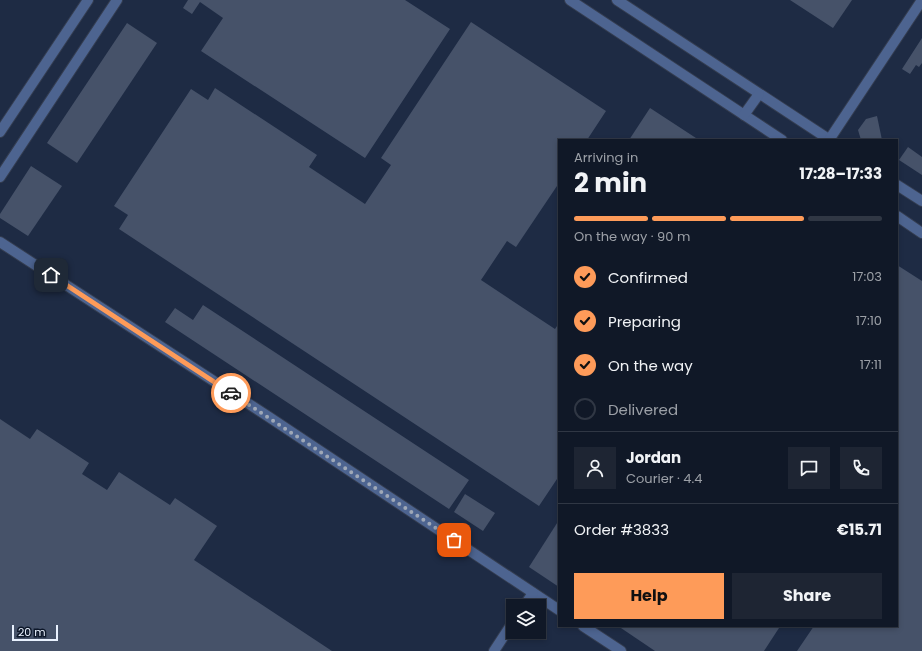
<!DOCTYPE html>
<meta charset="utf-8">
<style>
:root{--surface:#101827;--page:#1e2533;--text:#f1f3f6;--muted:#9ca0a7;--line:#303744;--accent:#fe9b59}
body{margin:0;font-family:Poppins,sans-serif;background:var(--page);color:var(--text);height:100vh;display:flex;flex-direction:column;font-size:15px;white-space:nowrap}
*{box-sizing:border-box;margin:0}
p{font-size:13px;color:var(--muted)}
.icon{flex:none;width:22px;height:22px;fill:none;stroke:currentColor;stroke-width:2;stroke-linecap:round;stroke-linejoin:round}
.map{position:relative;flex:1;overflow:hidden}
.drawer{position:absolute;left:558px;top:139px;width:340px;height:488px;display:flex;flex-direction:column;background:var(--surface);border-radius:0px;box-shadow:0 2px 6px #0003,0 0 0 1px var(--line)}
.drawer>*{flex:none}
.controls{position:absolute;left:506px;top:599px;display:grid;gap:8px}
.controls a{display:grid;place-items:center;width:40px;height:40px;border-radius:0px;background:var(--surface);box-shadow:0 2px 6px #0003,0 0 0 1px var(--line);font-size:20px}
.scale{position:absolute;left:12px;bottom:10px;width:46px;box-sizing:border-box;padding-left:4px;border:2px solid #e9f1fe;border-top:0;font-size:11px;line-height:14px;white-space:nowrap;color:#e9f1fe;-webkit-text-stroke:3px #0d1729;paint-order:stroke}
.pin{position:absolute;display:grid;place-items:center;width:34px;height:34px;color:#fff;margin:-17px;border-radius:8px;box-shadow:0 2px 6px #0006}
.courier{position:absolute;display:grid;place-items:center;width:40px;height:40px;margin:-20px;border:3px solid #fe9b59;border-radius:50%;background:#fff;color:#222;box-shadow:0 1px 5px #0007}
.head em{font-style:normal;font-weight:700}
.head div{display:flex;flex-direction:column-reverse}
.head{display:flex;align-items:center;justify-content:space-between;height:68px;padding:0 16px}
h1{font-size:26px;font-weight:700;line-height:30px}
.bar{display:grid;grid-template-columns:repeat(4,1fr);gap:6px 4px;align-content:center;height:48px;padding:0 16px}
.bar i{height:5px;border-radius:3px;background:var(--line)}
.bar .active{background:var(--accent)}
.bar p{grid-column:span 4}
.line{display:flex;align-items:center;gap:10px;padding:0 16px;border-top:1px solid var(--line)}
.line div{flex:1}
.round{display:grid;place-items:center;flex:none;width:42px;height:42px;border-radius:0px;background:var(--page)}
ol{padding:0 16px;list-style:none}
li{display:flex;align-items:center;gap:12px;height:44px}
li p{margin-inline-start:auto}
li .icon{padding:4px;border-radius:50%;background:var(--accent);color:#111;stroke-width:4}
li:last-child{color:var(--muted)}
li i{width:22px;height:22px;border:2px solid var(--line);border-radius:50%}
.cta{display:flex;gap:8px;margin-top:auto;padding:8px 16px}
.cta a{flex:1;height:46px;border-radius:0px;background:var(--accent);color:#111;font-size:16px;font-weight:700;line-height:46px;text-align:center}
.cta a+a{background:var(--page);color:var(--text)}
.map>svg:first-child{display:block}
.built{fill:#1e2b44;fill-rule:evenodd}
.building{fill:#465269}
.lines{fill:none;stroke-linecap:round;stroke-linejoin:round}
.street-casing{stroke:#343d50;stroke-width:12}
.street{stroke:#4d6490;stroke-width:10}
.done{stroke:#9fa8b7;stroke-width:4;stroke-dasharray:0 7.2}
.route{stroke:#fe9b59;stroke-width:5}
</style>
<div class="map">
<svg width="922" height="651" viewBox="0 0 922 651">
<rect width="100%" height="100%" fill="#162034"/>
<!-- built -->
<path class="built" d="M0,0h922v651h-922zM559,140h338v486h-338zM513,606h26v26h-26z"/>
<!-- building -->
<g class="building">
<path d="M188,0h217l45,29 -85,129 -164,-107 22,-33 -23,-16 -8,12 -9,-6z"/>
<path d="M790,0h62l-19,28z"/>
<path d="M471,22l135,89 -19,29h-28v43l-43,64 -9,-6 -26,39 74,49 4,-6v153l-20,30 -420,-277 9,-14 -14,-9 77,-117 17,11 7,-12 102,67 -8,12 56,37 26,-39 -10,-7z"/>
<path d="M127,23l30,20 -80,120 -30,-20z"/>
<path d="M922,38v25l-3,4 -3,-2 -6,9 -8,-5z"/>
<path d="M650,108l49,32h-70z"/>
<path d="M877,116l5,24h-21l-3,-10 8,-11z"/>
<path d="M908,147l14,10v18l-23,-15z"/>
<path d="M31,166l31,20 -34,50 -28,-18v-4z"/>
<path d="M897,265l25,16v370h-125l17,-25h83z"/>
<path d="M203,305l266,175 -20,29 -284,-187 10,-14 18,12z"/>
<path d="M0,419l30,20 7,-10 52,34 -7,11 25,16 12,-18 51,33 5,-7 42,28 -23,34 138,91h-332z"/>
<path d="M465,494l30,19 -12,18 -29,-19z"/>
<path d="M559,520v67l-30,-20z"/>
<path d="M618,626h158l3,2 -15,23h-109z"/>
</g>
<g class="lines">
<!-- street casing -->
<g class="street-casing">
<g id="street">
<path d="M570,0l212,140"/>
<path d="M617,0l213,140"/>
<path d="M744,115l15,-21"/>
<path d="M0,132l88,-132"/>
<path d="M829,140l93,-140"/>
<path d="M0,177l117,-177"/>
<path d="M897,185l25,16"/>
<path d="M897,216l25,17"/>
<path d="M0,242l269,175 290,193"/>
<path d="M524,606l9,-13"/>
<path d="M583,626l38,25"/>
<path d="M494,651l19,-29"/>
</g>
</g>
<!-- street -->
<use href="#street" class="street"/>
</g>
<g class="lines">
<!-- done -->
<path class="done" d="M231,393l223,147"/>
<!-- route -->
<path class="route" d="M51,275l180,118"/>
</g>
</svg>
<div class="controls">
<a><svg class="icon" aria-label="layers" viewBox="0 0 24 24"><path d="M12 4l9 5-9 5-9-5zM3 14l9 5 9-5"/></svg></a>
</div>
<div class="scale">20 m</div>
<div class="pin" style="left:454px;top:540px;background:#ea580c"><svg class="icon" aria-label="bag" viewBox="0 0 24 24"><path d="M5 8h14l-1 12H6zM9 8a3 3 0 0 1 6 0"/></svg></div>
<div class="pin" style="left:51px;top:275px;background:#1f2937"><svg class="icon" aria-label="home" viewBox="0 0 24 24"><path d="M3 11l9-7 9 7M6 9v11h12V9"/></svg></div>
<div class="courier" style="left:231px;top:393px"><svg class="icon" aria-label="car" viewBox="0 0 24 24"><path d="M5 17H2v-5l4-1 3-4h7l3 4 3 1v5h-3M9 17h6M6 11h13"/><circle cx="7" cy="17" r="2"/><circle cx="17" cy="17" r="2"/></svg></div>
<section class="drawer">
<div class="head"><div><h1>2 min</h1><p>Arriving in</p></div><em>17:28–17:33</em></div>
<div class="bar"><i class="active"></i><i class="active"></i><i class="active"></i><i></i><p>On the way · 90 m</p></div>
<ol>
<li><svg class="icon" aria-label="check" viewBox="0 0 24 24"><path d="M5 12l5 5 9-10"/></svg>Confirmed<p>17:03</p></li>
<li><svg class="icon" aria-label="check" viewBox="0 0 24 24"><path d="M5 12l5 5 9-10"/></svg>Preparing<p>17:10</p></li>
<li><svg class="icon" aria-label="check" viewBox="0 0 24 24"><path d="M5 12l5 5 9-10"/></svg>On the way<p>17:11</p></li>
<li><i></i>Delivered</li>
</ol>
<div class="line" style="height:72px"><a class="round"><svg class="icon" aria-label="person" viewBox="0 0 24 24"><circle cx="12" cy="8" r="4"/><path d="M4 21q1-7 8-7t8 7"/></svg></a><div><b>Jordan</b><p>Courier · 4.4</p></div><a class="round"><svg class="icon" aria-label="chat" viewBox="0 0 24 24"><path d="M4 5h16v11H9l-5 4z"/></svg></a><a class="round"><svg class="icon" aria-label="phone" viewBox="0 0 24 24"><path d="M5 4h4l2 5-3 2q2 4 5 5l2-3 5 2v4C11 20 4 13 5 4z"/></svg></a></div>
<div class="line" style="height:52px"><div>Order #3833</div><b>€15.71</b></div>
<div class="cta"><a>Help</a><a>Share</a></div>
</section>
</div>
